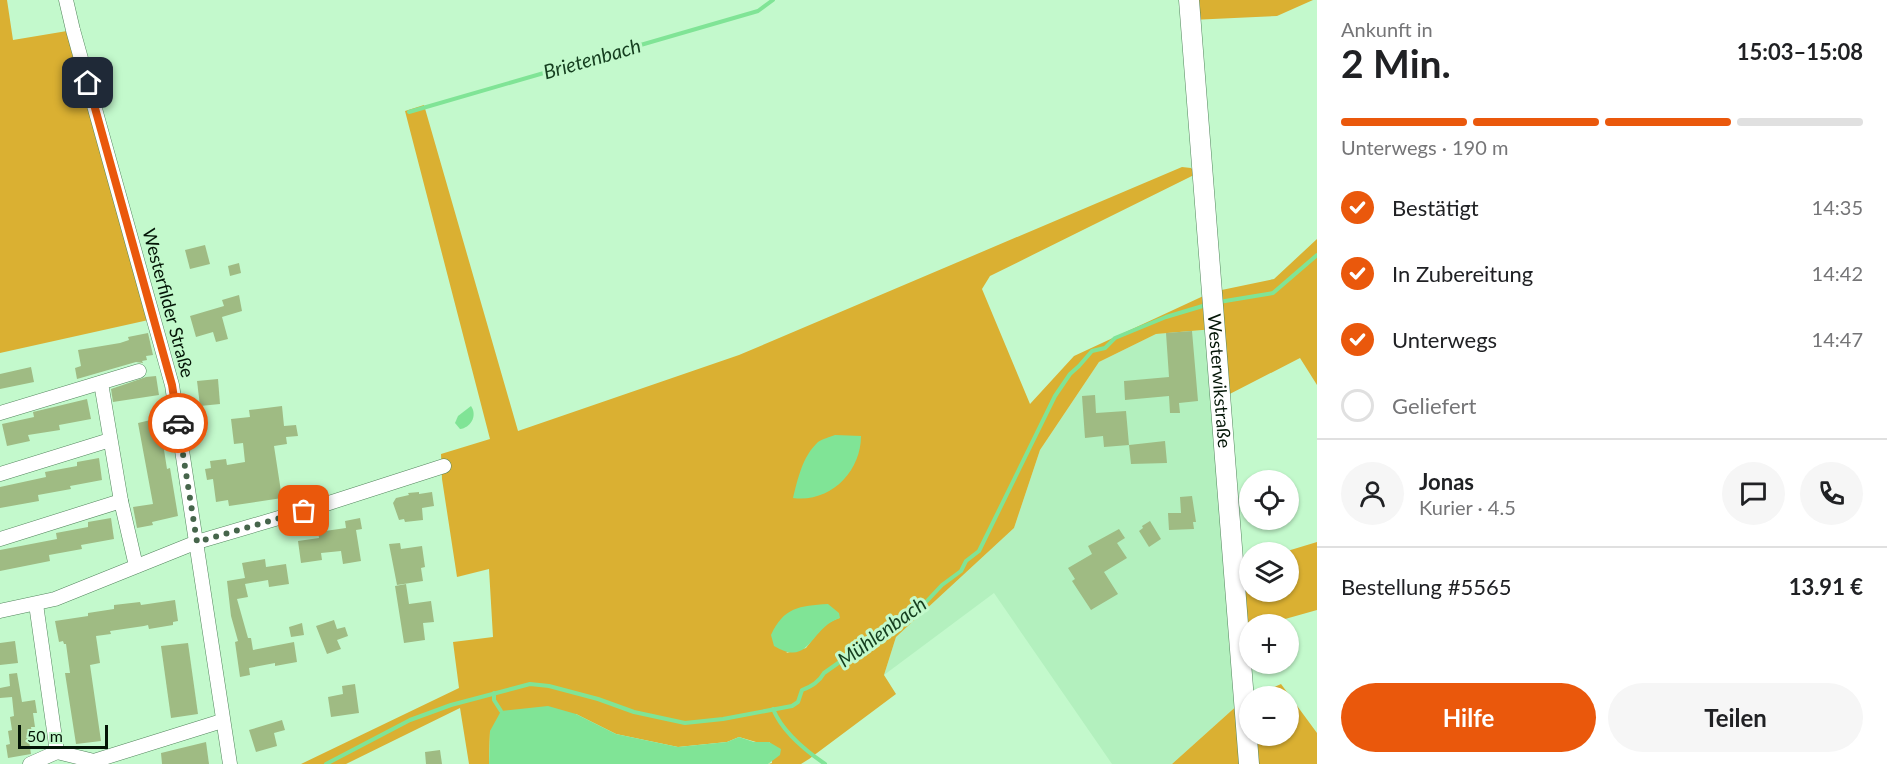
<!DOCTYPE html>
<html lang="de">
<meta charset="utf-8">
<style>
:root{--surface:#fff;--page:#f6f6f6;--text:#202124;--muted:#757577;--line:#e0e0e0;--accent:#ea580c}
body{margin:0;font-family:Lato,sans-serif;background:var(--page);color:var(--text);height:100vh;display:flex;flex-direction:column;font-size:22px;white-space:nowrap}
*{box-sizing:border-box;margin:0}
p{font-size:20px;color:var(--muted)}
.icon{flex:none;width:33px;height:33px;fill:none;stroke:currentColor;stroke-width:2;stroke-linecap:round;stroke-linejoin:round}
.map{position:relative;flex:1;overflow:hidden}
.sheet{display:flex;flex-direction:column;background:var(--surface);width:570px}
.sheet>*{flex:none}
.fabs{position:absolute;left:1239px;top:470px;display:grid;gap:12px}
.fabs a{display:grid;place-items:center;width:60px;height:60px;border-radius:50%;background:var(--surface);box-shadow:0 2px 4px #0004;font-size:30px}
.scale{position:absolute;left:18px;bottom:15px;width:90px;box-sizing:border-box;padding-left:6px;border:3px solid #031506;border-top:0;font-size:16px;line-height:21px;white-space:nowrap;color:#031506;-webkit-text-stroke:4px #c3f9cc;paint-order:stroke}
.pin{position:absolute;display:grid;place-items:center;width:51px;height:51px;color:#fff;margin:-26px;border-radius:12px;box-shadow:0 3px 9px #0006}
.courier{position:absolute;display:grid;place-items:center;width:60px;height:60px;margin:-30px;border:4px solid #ea580c;border-radius:50%;background:#fff;color:#222;box-shadow:0 2px 8px #0007}
.head em{font-style:normal;font-weight:700}
.head div{display:flex;flex-direction:column-reverse}
.head{display:flex;align-items:center;justify-content:space-between;height:102px;padding:0 24px}
h1{font-size:39px;font-weight:700;line-height:45px}
.bar{display:grid;grid-template-columns:repeat(4,1fr);gap:9px 6px;align-content:center;height:72px;padding:0 24px}
.bar i{height:8px;border-radius:4px;background:var(--line)}
.bar .selected{background:var(--accent)}
.bar p{grid-column:span 4}
.line{display:flex;align-items:center;gap:15px;padding:0 24px;border-top:2px solid var(--line)}
.line div{flex:1}
.round{display:grid;place-items:center;flex:none;width:63px;height:63px;border-radius:32px;background:var(--page)}
ol{padding:0 24px;list-style:none}
li{display:flex;align-items:center;gap:18px;height:66px}
li p{margin-inline-start:auto}
li .icon{padding:6px;border-radius:50%;background:var(--accent);color:#fff;stroke-width:4}
li:last-child{color:var(--muted)}
li i{width:33px;height:33px;border:3px solid var(--line);border-radius:50%}
.action{display:flex;gap:12px;margin-top:auto;padding:12px 24px}
.action a{flex:1;height:69px;border-radius:36px;background:var(--accent);color:#fff;font-size:24px;font-weight:700;line-height:69px;text-align:center}
.action a+a{background:var(--page);color:var(--text)}
main{display:flex;flex:1;min-height:0}
.map>svg:first-child{display:block}
.built{fill:#b3f0be}
.green{fill:#dab032;fill-rule:evenodd}
.water{fill:#80e496}
.lines{fill:none;stroke-linecap:round;stroke-linejoin:round}
.stream{stroke:#80e496;stroke-width:4}
.building{fill:#9fbb83}
.street-casing{stroke:#53855d;stroke-width:15}
.secondary-casing{stroke:#53855d;stroke-width:21}
.street{stroke:#fff;stroke-width:14}
.secondary{stroke:#fff;stroke-width:20}
.done{stroke:#46654b;stroke-width:6;stroke-dasharray:0 10.8}
.route{stroke:#ea580c;stroke-width:8}
.labels{text-anchor:middle;stroke-width:6;stroke-linejoin:round;paint-order:stroke}
.street-label{font-size:18px;fill:#031506;stroke:#c3f9cc}
.water-label{font-size:20px;font-style:italic;fill:#143d1e;stroke:#c3f9cc}
</style>
<main>
<div class="map">
<svg width="1317" height="764" viewBox="0 0 1317 764">
<rect width="100%" height="100%" fill="#c3f9cc"/>
<!-- built -->
<path class="built" d="M1215,329l26,373 -69,62h-60l-118,-171 -110,82 12,-38 118,-109 26,-78 59,-88 57,-28z"/>
<!-- green -->
<g class="green">
<path d="M0,0h7l6,40 60,-10 80,289 -153,34z"/>
<path d="M1185,0h128l-36,16 -86,4z"/>
<path d="M424,105l94,326 221,-76 443,-188 9,1 5,6 -206,102 -8,13 48,115 44,-48 138,-64 62,-13 43,-40v146l-17,-27 -80,41 -6,-70 -58,5 -57,28 -59,88 -26,78 -118,109 -12,38 12,19 -87,65 -8,5h-33l4,-1 -1,-19 -2,-2h-13l-17,-5 -12,5 -49,5 -62,-13 -40,-20 -86,17 -1,33h-20l-9,-56 -114,56h-45l158,-76 -6,-46 40,-5 -4,-68 -32,8 -15,-98 -1,-25 49,-15 -85,-328zM839,613v5c-16,5 -23,17 -33,30l-20,5z"/>
<path d="M1317,542v68l-50,14h-17l-1,5 -10,3 -6,-64 16,-5 1,28h38v-39h-4z"/>
<path d="M1281,684l36,49v31h-145l69,-62 9,33h38v-39h-33z"/>
</g>
<!-- water -->
<g class="water">
<path d="M471,406c7,10 -1,22 -11,23l-5,-6 3,-7z"/>
<path d="M835,435l26,1c0,36 -31,67 -68,62 5,-19 9,-41 25,-56 4,-3 12,-5 17,-7z"/>
<path d="M828,604l11,9 1,5c-31,10 -29,50 -66,28l-3,-11c13,-28 28,-29 57,-31z"/>
<path d="M548,706l28,8 40,20 62,13 49,-5 12,-5 15,5h15l12,7 -1,6 -12,9h-279l1,-33 11,-20z"/>
</g>
<g class="lines">
<!-- stream -->
<g class="stream">
<path d="M409,112l349,-101 15,-11"/>
<path d="M1219,302l54,-9 44,-38"/>
<path d="M494,693v7l7,11"/>
<path d="M773,709c9,22 33,42 52,55"/>
<path d="M326,764l84,-44 41,-15 79,-21 19,2 49,13 36,13 51,11 38,-4 69,-13 6,-4 4,-12c10,-4 17,-8 22,-17l71,-50 21,-18 10,-3 16,-17 19,-14 5,-10 13,-10 76,-155 15,-22 9,-8 13,-15 13,-3 10,-10 51,-21 40,-12"/>
</g>
</g>
<!-- building -->
<g class="building">
<path d="M205,245l5,19 -20,5 -5,-19z"/>
<path d="M239,263l2,10 -11,3 -2,-10z"/>
<path d="M239,295l3,16 -20,6 6,22 -12,3 -3,-10 -17,5 -6,-21 34,-10 -2,-6z"/>
<path d="M1192,331l6,70 -19,2 1,10h-10l-1,-17 -44,4 -1,-19 45,-4 -3,-44z"/>
<path d="M148,333l5,22 -7,1 1,4 -5,1 1,2 -7,-1 -59,17 -2,-11 6,-2 -3,-16 42,-7 9,-3 -1,-3z"/>
<path d="M31,367l3,15 -34,7v-15z"/>
<path d="M156,376l3,19 -46,7 -2,-13 35,-12z"/>
<path d="M218,379l2,25 -20,2 -3,-25z"/>
<path d="M1095,395l1,18 30,-2 3,34 36,-4 2,22 -36,1 -2,-19 -25,2 -1,-11 -18,2 -3,-42z"/>
<path d="M87,399l4,20 -32,6 1,5 -32,5 2,6 -23,5 -5,-22 32,-7 -1,-5z"/>
<path d="M282,406l2,20 12,-1 2,11 -12,1 1,7 -13,2 8,52 -53,8 -1,-6 -12,2 -3,-23 -6,1 -2,-11 6,-1 -1,-7 16,-2 1,6 18,-3 -2,-19 -9,1 -3,-25 19,-2 -1,-7z"/>
<path d="M159,418l8,51 3,-1 8,48 -26,6 1,3 -16,3 -4,-21 20,-3 -15,-81z"/>
<path d="M99,458l3,22 -32,6 1,3 -33,6 1,6 -39,7v-21l46,-10 -1,-5 32,-6v-4z"/>
<path d="M419,492v2l13,-2 2,14 -12,2 1,12 -18,2 -1,-3 -5,1 -6,-17 3,-5 13,-3 -1,-2z"/>
<path d="M1192,496l4,26h-3l1,7 -25,1 -1,-17h13l-1,-16z"/>
<path d="M111,518l3,21 -33,6 1,4 -33,6 1,6 -50,10v-21l57,-11 -1,-6 32,-6v-5z"/>
<path d="M360,518l2,11 -6,1 5,31 -18,3 -2,-13 -20,2 1,7 -21,3 -3,-22 21,-3 -1,-6 28,-4 -1,-7z"/>
<path d="M1150,521l11,18 -12,8 -10,-16 4,-3 -1,-2z"/>
<path d="M1119,529l6,9 -8,5 10,15 -23,14 14,22 -27,16 -19,-29 3,-2 -7,-11 24,-14 -4,-8z"/>
<path d="M400,543l1,6 21,-3 3,21 -4,1 2,13 -26,4 -8,-41z"/>
<path d="M265,559l1,8 20,-3 3,20 -20,3 -1,-7 -23,4 3,13 -11,2 11,39h3l2,12 41,-8 3,20 -22,4v-3l-26,5 1,7 -10,2 -5,-35 3,-1 -7,-25 -4,-35 18,-3 -3,-15z"/>
<path d="M406,584l3,20 22,-3 3,21 -11,1 2,17 -21,3 -9,-57z"/>
<path d="M175,600l3,21 -5,1v3l-24,4 -1,-4 -4,1 -34,5 1,3 -15,2 4,27 -10,2 11,76 -25,3 -11,-71h5l-4,-29h-2l-1,-3 -4,1 -4,-21 33,-5v-3l26,-4v-4l26,-3 1,3z"/>
<path d="M334,620l3,9 8,-2 3,9 -11,4 4,9 -14,5 -11,-28z"/>
<path d="M302,623l2,12 -13,2 -2,-10z"/>
<path d="M15,641l3,22 -18,2v-22z"/>
<path d="M188,643l10,71 -27,4 -10,-72z"/>
<path d="M17,673l5,29 13,-2 2,13h-4l2,14h-4l2,13 -4,1 2,13 -23,4 -2,-13 4,-1 -2,-13 4,-1 -2,-13 4,-1 -2,-19 -12,1v-10l10,-2 -1,-12z"/>
<path d="M355,684l4,29 -28,4 -3,-20 15,-3 -1,-8z"/>
<path d="M282,720l3,10 -11,3 3,13 -21,6 -7,-22z"/>
<path d="M206,742l3,22h-47l-1,-11z"/>
<path d="M440,750l2,14h-16l-1,-12z"/>
</g>
<g class="lines">
<!-- street casing -->
<g class="street-casing">
<g id="street">
<path d="M66,0l7,30 99,355 58,379"/>
<path d="M101,383l20,118 15,65"/>
<path d="M0,413l139,-42"/>
<path d="M0,474l110,-34"/>
<path d="M0,539l121,-38"/>
<path d="M36,604l21,148 37,9 128,-40"/>
<path d="M0,611l55,-12 142,-57 129,-38 118,-38"/>
<path d="M30,764l27,-12"/>
</g>
</g>
<!-- secondary casing -->
<g class="secondary-casing">
<g id="secondary">
<path id="s1" d="M1189,0l60,764"/>
</g>
</g>
<!-- street -->
<use href="#street" class="street"/>
<!-- secondary -->
<use href="#secondary" class="secondary"/>
</g>
<g class="lines">
<!-- done -->
<path class="done" d="M178,423l19,119 107,-31"/>
<!-- route -->
<path class="route" d="M88,83l84,302 6,38"/>
</g>
<g class="labels">
<!-- street labels -->
<g class="street-label">
<text transform="translate(168 303) rotate(75)" y="6">Westerfilder Straße</text>
<text dy="6" stroke="none"><textPath href="#s1" startOffset="382">Westerwikstraße</textPath></text>
</g>
<!-- water labels -->
<g class="water-label">
<text transform="translate(592 59) rotate(-16)" y="7">Brietenbach</text>
<text transform="translate(882 632) rotate(-36)" y="7">Mühlenbach</text>
</g>
</g>
</svg>
<div class="fabs">
<a><svg class="icon" aria-label="locate" viewBox="0 0 24 24"><circle cx="12" cy="12" r="6"/><path d="M12 2v4M12 18v4M2 12h4M18 12h4"/></svg></a>
<a><svg class="icon" aria-label="layers" viewBox="0 0 24 24"><path d="M12 4l9 5-9 5-9-5zM3 14l9 5 9-5"/></svg></a>
<a>+</a>
<a>−</a>
</div>
<div class="scale">50 m</div>
<div class="pin" style="left:304px;top:511px;background:#ea580c"><svg class="icon" aria-label="bag" viewBox="0 0 24 24"><path d="M5 8h14l-1 12H6zM9 8a3 3 0 0 1 6 0"/></svg></div>
<div class="pin" style="left:88px;top:83px;background:#1f2937"><svg class="icon" aria-label="home" viewBox="0 0 24 24"><path d="M3 11l9-7 9 7M6 9v11h12V9"/></svg></div>
<div class="courier" style="left:178px;top:423px"><svg class="icon" aria-label="car" viewBox="0 0 24 24"><path d="M5 17H2v-5l4-1 3-4h7l3 4 3 1v5h-3M9 17h6M6 11h13"/><circle cx="7" cy="17" r="2"/><circle cx="17" cy="17" r="2"/></svg></div>
</div>
<section class="sheet">
<div class="head"><div><h1>2 Min.</h1><p>Ankunft in</p></div><em>15:03–15:08</em></div>
<div class="bar"><i class="selected"></i><i class="selected"></i><i class="selected"></i><i></i><p>Unterwegs · 190 m</p></div>
<ol>
<li><svg class="icon" aria-label="check" viewBox="0 0 24 24"><path d="M5 12l5 5 9-10"/></svg>Bestätigt<p>14:35</p></li>
<li><svg class="icon" aria-label="check" viewBox="0 0 24 24"><path d="M5 12l5 5 9-10"/></svg>In Zubereitung<p>14:42</p></li>
<li><svg class="icon" aria-label="check" viewBox="0 0 24 24"><path d="M5 12l5 5 9-10"/></svg>Unterwegs<p>14:47</p></li>
<li><i></i>Geliefert</li>
</ol>
<div class="line" style="height:108px"><a class="round"><svg class="icon" aria-label="person" viewBox="0 0 24 24"><circle cx="12" cy="8" r="4"/><path d="M4 21q1-7 8-7t8 7"/></svg></a><div><b>Jonas</b><p>Kurier · 4.5</p></div><a class="round"><svg class="icon" aria-label="chat" viewBox="0 0 24 24"><path d="M4 5h16v11H9l-5 4z"/></svg></a><a class="round"><svg class="icon" aria-label="phone" viewBox="0 0 24 24"><path d="M5 4h4l2 5-3 2q2 4 5 5l2-3 5 2v4C11 20 4 13 5 4z"/></svg></a></div>
<div class="line" style="height:78px"><div>Bestellung #5565</div><b>13.91 €</b></div>
<div class="action"><a>Hilfe</a><a>Teilen</a></div>
</section>
</main>
